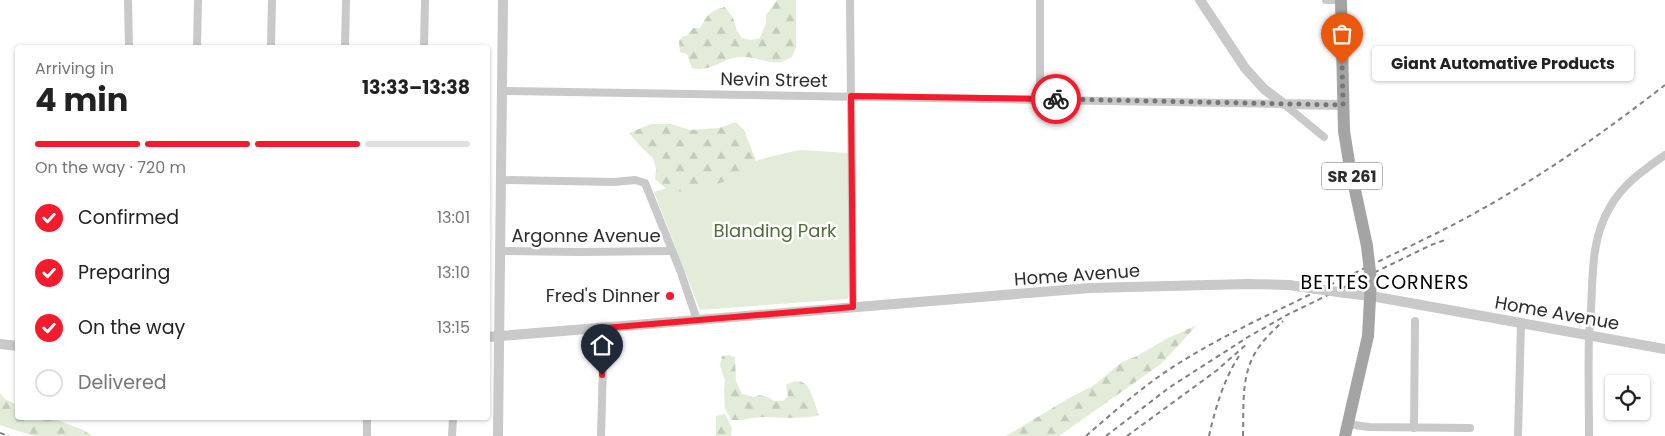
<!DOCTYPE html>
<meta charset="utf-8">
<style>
:root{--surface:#fff;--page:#f6f6f6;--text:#222;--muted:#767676;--line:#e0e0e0;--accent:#f61b2c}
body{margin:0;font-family:Poppins,sans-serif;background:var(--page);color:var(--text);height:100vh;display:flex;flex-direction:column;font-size:19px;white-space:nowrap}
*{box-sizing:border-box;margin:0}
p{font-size:16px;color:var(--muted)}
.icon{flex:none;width:28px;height:28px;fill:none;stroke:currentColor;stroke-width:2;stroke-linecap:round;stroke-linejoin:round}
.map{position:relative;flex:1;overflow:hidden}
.panel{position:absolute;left:15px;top:45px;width:475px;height:375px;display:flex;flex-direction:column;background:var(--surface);border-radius:5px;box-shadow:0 1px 4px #0004}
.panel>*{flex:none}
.buttons{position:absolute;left:1605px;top:375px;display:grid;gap:10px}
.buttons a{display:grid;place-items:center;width:45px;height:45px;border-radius:5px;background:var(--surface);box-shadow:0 1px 4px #0004;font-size:25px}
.pin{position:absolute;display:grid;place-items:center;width:42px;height:42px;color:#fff;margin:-51px -21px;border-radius:50% 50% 50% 0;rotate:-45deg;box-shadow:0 0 5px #0007}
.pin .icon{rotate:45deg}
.courier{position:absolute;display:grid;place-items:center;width:50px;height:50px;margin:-25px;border:4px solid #f61b2c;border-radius:50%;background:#fff;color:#222;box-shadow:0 1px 6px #0007}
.bubble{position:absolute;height:35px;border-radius:5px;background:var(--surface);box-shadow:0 1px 4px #0004;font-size:16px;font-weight:700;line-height:35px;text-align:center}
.summary em{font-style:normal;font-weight:700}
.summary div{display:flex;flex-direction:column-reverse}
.summary{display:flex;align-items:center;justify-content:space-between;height:85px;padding:0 20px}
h1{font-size:32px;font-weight:700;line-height:38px}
.bar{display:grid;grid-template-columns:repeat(4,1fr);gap:8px 5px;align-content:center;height:60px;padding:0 20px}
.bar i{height:6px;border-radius:4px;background:var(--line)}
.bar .active{background:var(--accent)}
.bar p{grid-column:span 4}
ol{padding:0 20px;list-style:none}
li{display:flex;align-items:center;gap:15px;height:55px}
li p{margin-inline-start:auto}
li .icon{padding:5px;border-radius:50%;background:var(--accent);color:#fff;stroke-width:4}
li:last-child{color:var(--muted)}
li i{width:28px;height:28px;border:2px solid var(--line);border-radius:50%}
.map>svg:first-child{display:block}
.green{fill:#e3ecd8}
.forest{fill:url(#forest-firs)}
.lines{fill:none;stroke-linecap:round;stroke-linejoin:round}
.minor{stroke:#c9c9c9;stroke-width:8}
.tertiary{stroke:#c9c9c9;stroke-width:10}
.primary{stroke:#a4a4a4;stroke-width:12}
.rail{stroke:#818181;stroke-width:2;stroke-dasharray:5 4;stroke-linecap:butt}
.tertiary-bridge{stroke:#c9c9c9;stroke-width:10}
.primary-bridge{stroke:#a4a4a4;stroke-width:12}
.done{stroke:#767676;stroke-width:5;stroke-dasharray:0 9}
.route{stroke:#f61b2c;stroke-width:6}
.poi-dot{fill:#f61b2c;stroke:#fff;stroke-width:2}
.labels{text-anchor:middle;stroke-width:5;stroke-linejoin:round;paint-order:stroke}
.shield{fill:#fff;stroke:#6b6b6b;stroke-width:1}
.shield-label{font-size:16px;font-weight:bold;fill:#2c2c2c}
.street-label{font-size:18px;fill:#2c2c2c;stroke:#fff}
.park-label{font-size:18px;fill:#4f6c36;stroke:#fff}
.poi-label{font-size:18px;fill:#2c2c2c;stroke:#fff;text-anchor:end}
.neighbourhood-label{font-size:19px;letter-spacing:1px;fill:#000;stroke:#fff}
</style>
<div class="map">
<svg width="1665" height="436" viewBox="0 0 1665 436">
<defs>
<pattern id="forest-firs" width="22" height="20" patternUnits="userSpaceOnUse" patternTransform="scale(1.25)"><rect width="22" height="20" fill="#e3ecd8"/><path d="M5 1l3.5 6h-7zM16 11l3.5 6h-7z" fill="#c3cbba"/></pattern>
</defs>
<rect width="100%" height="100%" fill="#fff"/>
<!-- green -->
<path class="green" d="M800,150l49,3v143l-2,3 -147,11 -46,-118c49,-14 96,-32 146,-42z"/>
<!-- forest -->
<g class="forest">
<path d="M777,0h19v47l-4,10c-3,1 -7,4 -11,5 -12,2 -29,-7 -43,-5 -16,2 -29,16 -46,11l-5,-14 -7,-2 -1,-11 5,-5h3l6,-8h7c8,-13 9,-17 25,-21l8,11 4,13 5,7 9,2 9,-2 6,-15v-8z"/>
<path d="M736,122l8,8 12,31 -24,18 -40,13 -23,-1 -14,-12 1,-10 -3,-11 -10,-9 -14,-16 22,-9h20l19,6 29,-2z"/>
<path d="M1197,325l-36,39 -102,72h-53l63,-38 24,-12 29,-24 15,-6 29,-17z"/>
<path d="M729,355l6,2 1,24 6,13 12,3 5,-2 9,2 6,4h9l5,-5 -2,-11c25,-14 26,15 33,30 -18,5 -38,2 -56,2 -12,0 -19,4 -32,3l-6,-12 -1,-16 1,-11 -5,-16 2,-9z"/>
<path d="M0,393l5,6 12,6 1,13h34l31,12 10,6h-59l-34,-11z"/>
<path d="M725,414l7,14 -1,8h-15v-20z"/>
</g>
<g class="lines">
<!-- minor -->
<g class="minor">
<path d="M128,0l1,48"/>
<path d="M850,0l3,307"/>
<path d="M1040,0v99"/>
<path d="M1326,0h15"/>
<path d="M197,48l1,-48"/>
<path d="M271,48l1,-48"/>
<path d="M345,48l1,-48"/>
<path d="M424,48l1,-48"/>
<path d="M503,91l781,13 40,33"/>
<path d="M502,180l112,2 21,-2 10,3 35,87 17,50"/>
<path d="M501,251l77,1 94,-1"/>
<path d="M367,418v18"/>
<path d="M1347,424l22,3 101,1"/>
<path d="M1414,428l1,-107"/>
<path d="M452,436l1,-18"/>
<path d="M601,436l3,-108"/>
<path d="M1518,436l3,-112"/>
<path d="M1589,436c0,-33 -1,-66 0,-99 0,-9 2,-18 2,-27 2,-36 0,-71 19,-103 13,-23 34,-37 55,-52"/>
</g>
<!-- tertiary -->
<g class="tertiary">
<path d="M1200,0l45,68 19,21 20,15 59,1"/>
<path d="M1345,293l26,3 294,53"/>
<path d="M488,337l602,-49 157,-4 42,1"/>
<path d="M0,344l18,2"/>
<path d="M498,436l5,-436"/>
</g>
<!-- primary -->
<g class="primary">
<path d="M1341,0l3,131 5,31 18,84"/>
<path d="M1345,436l23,-100 3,-56"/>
</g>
<!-- rail -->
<g class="rail">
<path d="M0,433l9,3"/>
<path d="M1086,436c31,-27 63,-55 98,-76 36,-22 73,-40 111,-58 47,-23 95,-46 142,-69 82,-41 156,-92 228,-148"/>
<path d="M1106,436l64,-49 78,-50 39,-22 144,-70 17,-6"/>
<path d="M1127,436l89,-65 32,-28"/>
<path d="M1209,436c6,-27 15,-57 30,-80"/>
<path d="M1243,436c1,-30 -3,-63 16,-89 6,-9 16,-18 24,-26"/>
</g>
<!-- tertiary-bridge -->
<path class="tertiary-bridge" d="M1289,285l56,8"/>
<!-- primary-bridge -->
<path class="primary-bridge" d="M1367,246l4,34"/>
</g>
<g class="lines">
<!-- done -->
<path class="done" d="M1056,99l287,6 -1,-41"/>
<!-- route -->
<path class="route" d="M602,375l2,-47 249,-21 -2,-211 205,3"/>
</g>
<!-- markers -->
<circle class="poi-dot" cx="670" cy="296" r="5"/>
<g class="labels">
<!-- shield labels -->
<rect class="shield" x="1322" y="162.5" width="60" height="27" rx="4"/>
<g class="shield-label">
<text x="1352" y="182">SR 261</text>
</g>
<!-- street labels -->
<g class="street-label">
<text transform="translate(774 80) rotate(1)" y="6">Nevin Street</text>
<text x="586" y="242">Argonne Avenue</text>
<text transform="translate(1077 275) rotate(-4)" y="6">Home Avenue</text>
<text transform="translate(1557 313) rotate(10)" y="6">Home Avenue</text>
</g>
<!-- park labels -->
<g class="park-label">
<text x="775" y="237">Blanding Park</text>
</g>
<!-- poi labels -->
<g class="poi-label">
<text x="660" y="302">Fred's Dinner</text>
</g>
<!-- neighbourhood labels -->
<g class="neighbourhood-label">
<text x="1385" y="289">BETTES CORNERS</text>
</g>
</g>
</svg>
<div class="buttons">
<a><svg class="icon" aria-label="locate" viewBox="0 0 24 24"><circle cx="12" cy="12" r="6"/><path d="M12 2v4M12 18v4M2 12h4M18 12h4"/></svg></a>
</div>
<div class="pin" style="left:1342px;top:64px;background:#ea580c"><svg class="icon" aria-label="bag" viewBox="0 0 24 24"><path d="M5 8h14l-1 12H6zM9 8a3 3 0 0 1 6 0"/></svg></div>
<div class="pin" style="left:602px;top:375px;background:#1f2937"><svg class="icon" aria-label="home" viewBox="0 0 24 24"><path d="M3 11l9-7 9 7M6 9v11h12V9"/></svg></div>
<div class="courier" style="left:1056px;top:99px"><svg class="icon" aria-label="bike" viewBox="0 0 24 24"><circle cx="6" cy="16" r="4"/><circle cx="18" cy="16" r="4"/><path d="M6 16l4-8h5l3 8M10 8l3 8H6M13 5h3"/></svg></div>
<div class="bubble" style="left:1372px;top:46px;width:262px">Giant Automative Products</div>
<section class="panel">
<div class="summary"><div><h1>4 min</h1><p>Arriving in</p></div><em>13:33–13:38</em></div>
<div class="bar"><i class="active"></i><i class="active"></i><i class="active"></i><i></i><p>On the way · 720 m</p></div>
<ol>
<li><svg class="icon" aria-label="check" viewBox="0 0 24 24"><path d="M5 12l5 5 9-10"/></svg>Confirmed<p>13:01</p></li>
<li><svg class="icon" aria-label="check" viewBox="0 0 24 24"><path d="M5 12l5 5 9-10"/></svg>Preparing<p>13:10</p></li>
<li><svg class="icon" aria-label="check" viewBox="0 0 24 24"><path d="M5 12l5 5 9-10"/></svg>On the way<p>13:15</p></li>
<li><i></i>Delivered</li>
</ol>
</section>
</div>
